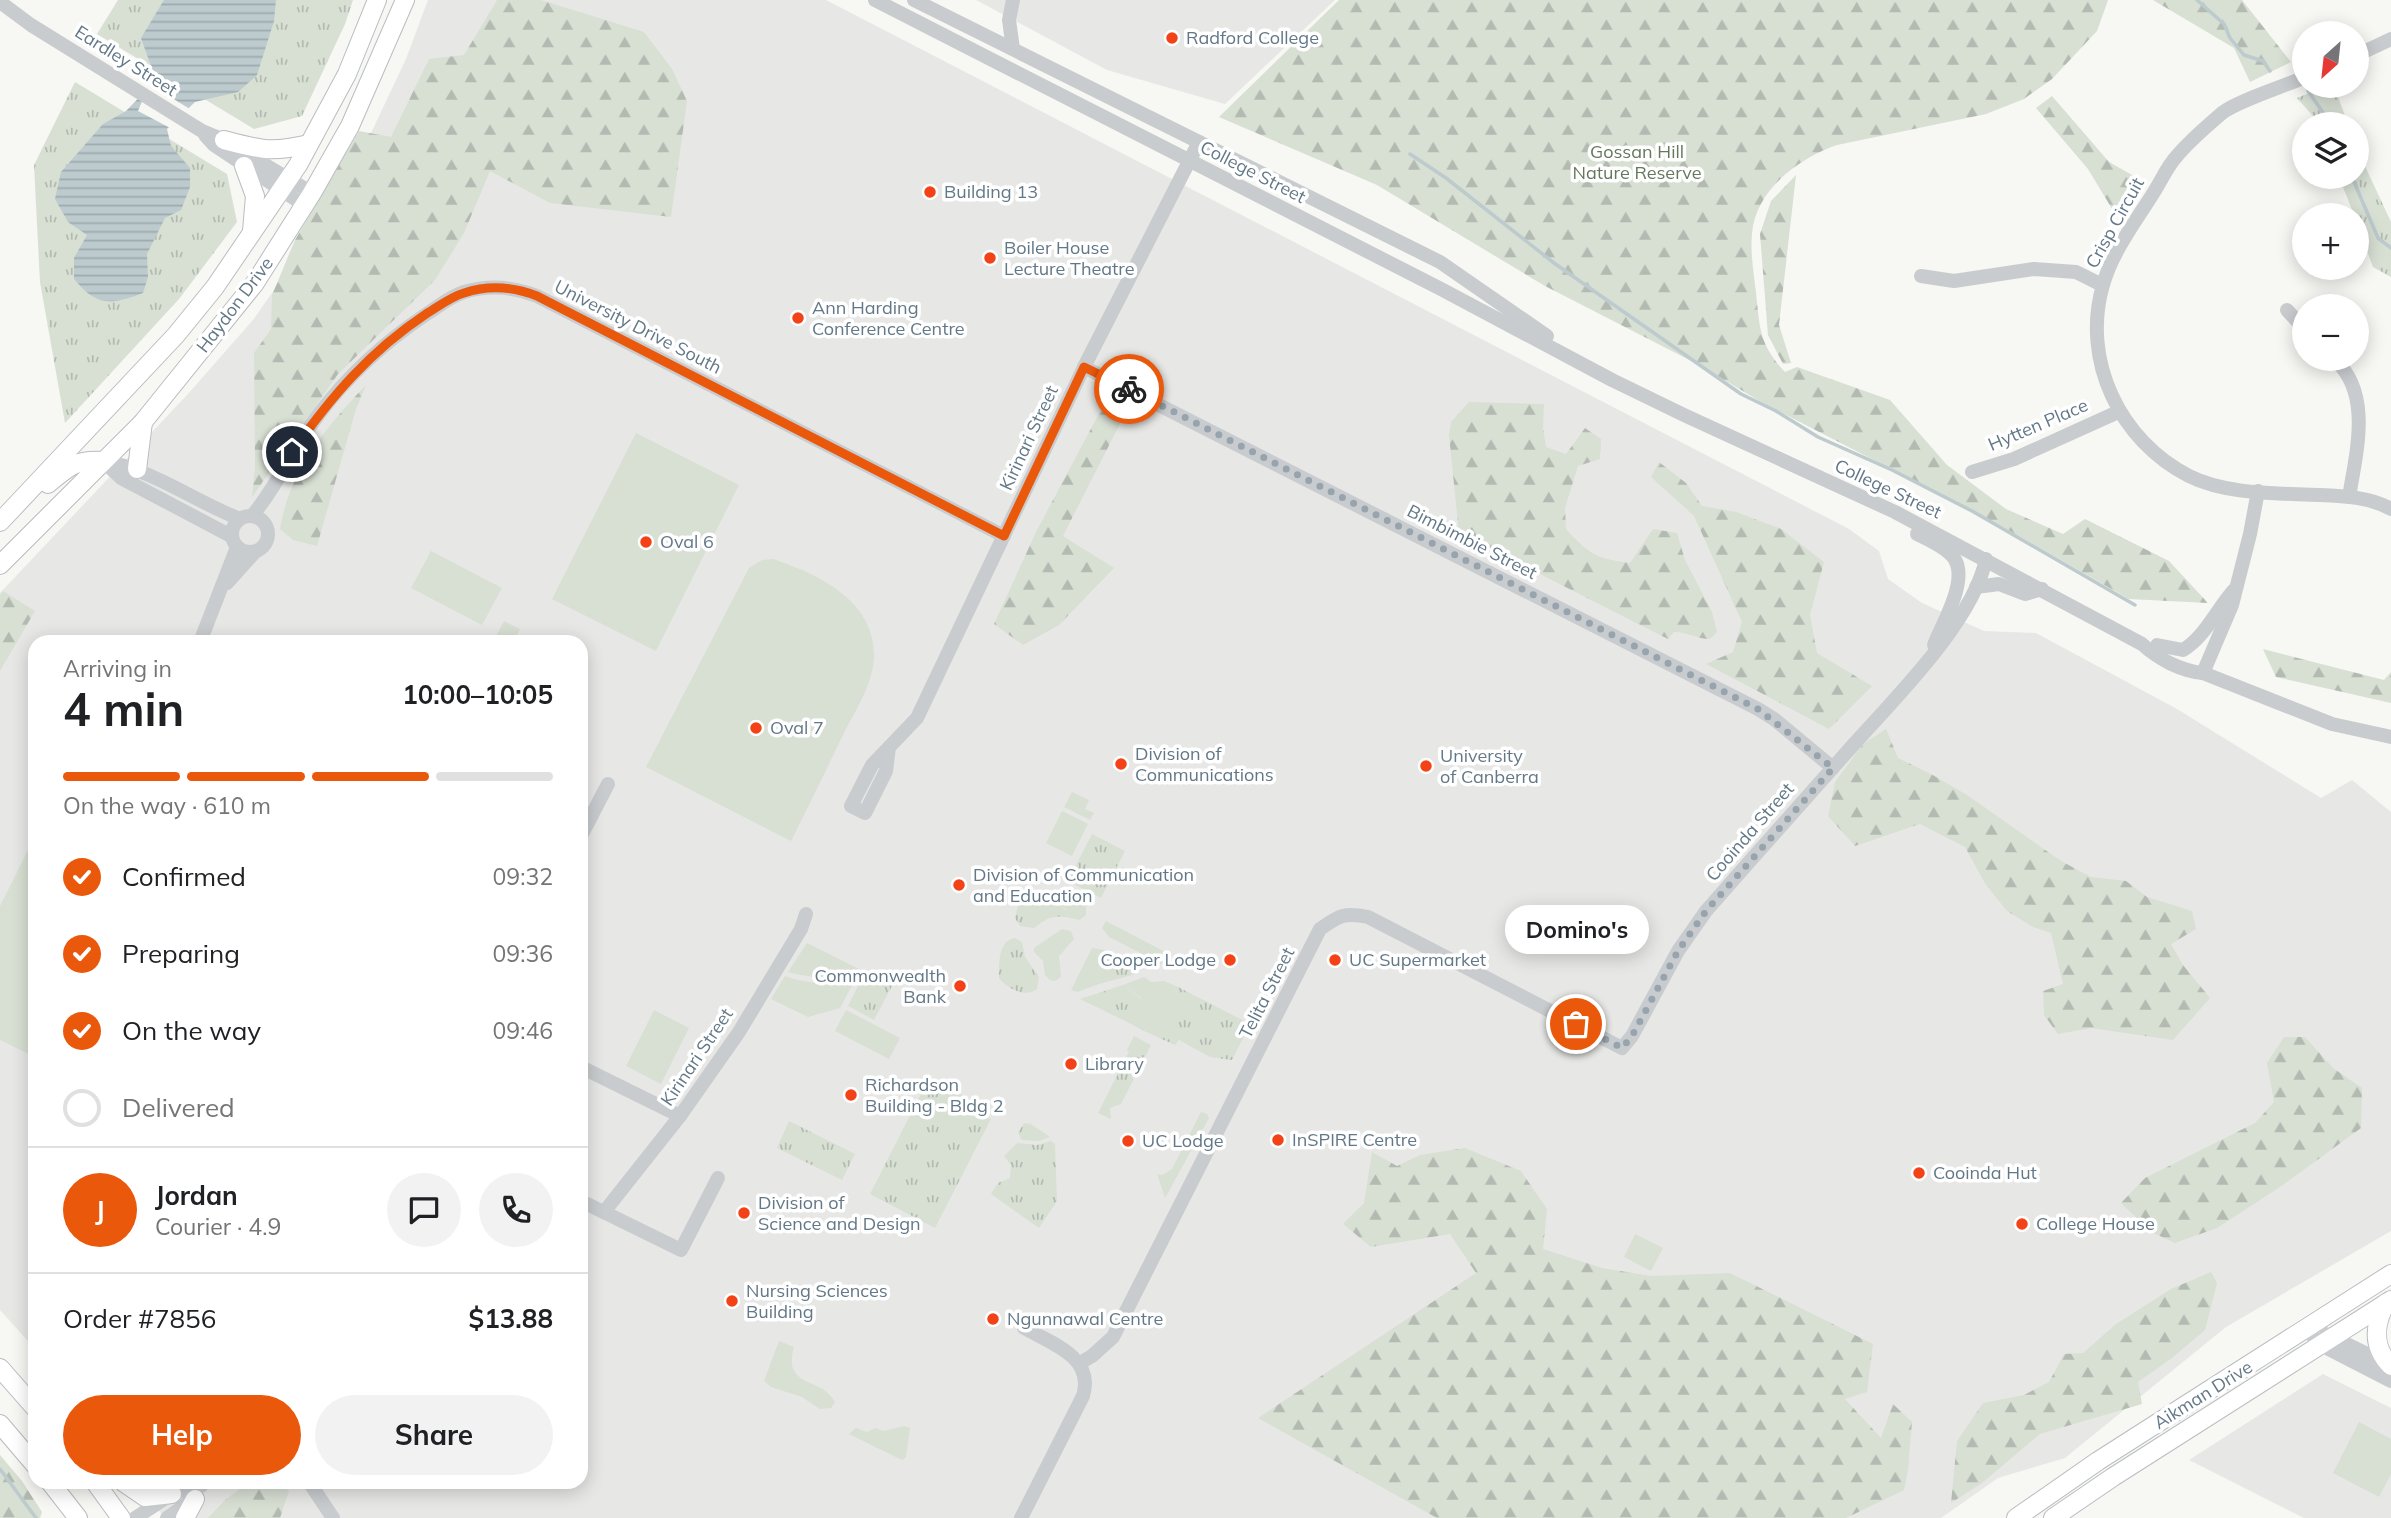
<!DOCTYPE html>
<meta charset="utf-8">
<style>
:root{--surface:#fff;--page:#f2f2f2;--text:#202124;--muted:#757577;--line:#e0e0e0;--accent:#ea580c}
body{margin:0;font-family:Mulish,sans-serif;background:var(--page);color:var(--text);height:100vh;display:flex;flex-direction:column;font-size:26px;white-space:nowrap}
*{box-sizing:border-box;margin:0}
p{font-size:23px;color:var(--muted)}
.icon{flex:none;width:38px;height:38px;fill:none;stroke:currentColor;stroke-width:2;stroke-linecap:round;stroke-linejoin:round}
.map{position:relative;flex:1;overflow:hidden}
.details{position:absolute;left:28px;top:635px;width:560px;height:854px;display:flex;flex-direction:column;background:var(--surface);border-radius:21px;box-shadow:0 4px 18px #0003}
.details>*{flex:none}
.needle{width:46px;rotate:207deg}
.buttons{position:absolute;left:2292px;top:21px;display:grid;gap:14px}
.buttons a{display:grid;place-items:center;width:77px;height:77px;border-radius:50%;background:var(--surface);box-shadow:0 4px 18px #0003;font-size:35px}
.pin{position:absolute;display:grid;place-items:center;width:60px;height:60px;color:#fff;margin:-30px;border:4px solid #fff;border-radius:50%;box-shadow:0 2px 7px #0007}
.courier{position:absolute;display:grid;place-items:center;width:70px;height:70px;margin:-35px;border:5px solid #ea580c;border-radius:50%;background:#fff;color:#222;box-shadow:0 2px 9px #0007}
.bubble{position:absolute;height:49px;border-radius:24px;background:var(--surface);box-shadow:0 4px 18px #0003;font-size:23px;font-weight:700;line-height:49px;text-align:center}
.headline em{font-style:normal;font-weight:700}
.headline div{display:flex;flex-direction:column-reverse}
.headline{display:flex;align-items:center;justify-content:space-between;height:119px;padding:0 35px}
h1{font-size:46px;font-weight:700;line-height:52px}
.bar{display:grid;grid-template-columns:repeat(4,1fr);gap:10px 7px;align-content:center;height:84px;padding:0 35px}
.bar i{height:9px;border-radius:5px;background:var(--line)}
.bar .selected{background:var(--accent)}
.bar p{grid-column:span 4}
.line{display:flex;align-items:center;gap:18px;padding:0 35px;border-top:2px solid var(--line)}
.line div{flex:1}
.round{display:grid;place-items:center;flex:none;width:74px;height:74px;border-radius:37px;background:var(--page)}
ol{padding:0 35px;list-style:none}
li{display:flex;align-items:center;gap:21px;height:77px}
li p{margin-inline-start:auto}
li .icon{padding:7px;border-radius:50%;background:var(--accent);color:#fff;stroke-width:4}
li:last-child{color:var(--muted)}
li i{width:38px;height:38px;border:4px solid var(--line);border-radius:50%}
.primary-button{display:flex;gap:14px;margin-top:auto;padding:14px 35px}
.primary-button a{flex:1;height:80px;border-radius:42px;background:var(--accent);color:#fff;font-size:28px;font-weight:700;line-height:80px;text-align:center}
.primary-button a+a{background:var(--page);color:var(--text)}
.map>svg:first-child{display:block}
.built{fill:#e7e8e6}
.grass{fill:url(#grass-tufts)}
.forest{fill:url(#forest-firs)}
.garden{fill:#d8dfd3}
.water{fill:url(#water-rules)}
.pier{fill:#f7f7f3}
.lines{fill:none;stroke-linecap:round;stroke-linejoin:round}
.stream{stroke:#bdcace;stroke-width:3.5}
.major-casing{stroke:#b9bdc1;stroke-width:20}
.minor{stroke:#c9cccf;stroke-width:14}
.major{stroke:#fff;stroke-width:18}
.done{stroke:#97a4ad;stroke-width:7;stroke-dasharray:0 12.6}
.route{stroke:#ea580c;stroke-width:9}
.poi-dot{fill:#f34217;stroke:#fff;stroke-width:2.5}
.labels{text-anchor:middle;stroke-width:7;stroke-linejoin:round;paint-order:stroke}
.poi-label{font-size:18px;fill:#637887;stroke:#fff;text-anchor:start}
.street-label{font-size:18px;fill:#637887;stroke:#fff}
.park-label{font-size:18px;fill:#65785e;stroke:#fff}
</style>
<div class="map">
<svg width="2391" height="1518" viewBox="0 0 2391 1518">
<defs>
<pattern id="grass-tufts" width="24" height="20" patternUnits="userSpaceOnUse" patternTransform="scale(1.75)"><rect width="24" height="20" fill="#d8dfd3"/><path d="M3 7l-1-3M5 7V3M7 7l1-3M15 17l-1-3M17 17v-4M19 17l1-3" fill="none" stroke="#b3bab1"/></pattern>
<pattern id="forest-firs" width="22" height="20" patternUnits="userSpaceOnUse" patternTransform="scale(1.75)"><rect width="22" height="20" fill="#d8dfd3"/><path d="M5 1l3.5 6h-7zM16 11l3.5 6h-7z" fill="#b3bab1"/></pattern>
<pattern id="water-rules" width="6" height="5" patternUnits="userSpaceOnUse" patternTransform="scale(1.75)"><rect width="6" height="5" fill="#bdcace"/><path d="M0 2.5h6" fill="none" stroke="#9da9ad"/></pattern>
</defs>
<rect width="100%" height="100%" fill="#f7f7f3"/>
<!-- built -->
<g class="built">
<path d="M428,0h398l1023,529 30,22 9,28 34,24 62,28 52,2 141,76 144,89 31,-18 39,32v419l-165,96 -161,131 -67,20 -57,40h-1777l-24,-36h441v-840h-546v707l-35,-39v-717l187,-198 66,-75 58,-82 52,-88 43,-91z"/>
<path d="M976,0h359l-110,104 -118,-34z"/>
<path d="M2323,1374l68,34v110h-87l-115,-58z"/>
</g>
<!-- grass -->
<g class="grass">
<path d="M118,0h235l-8,24 -43,92 -48,13 -157,-95z"/>
<path d="M75,82l152,92 10,48 -58,77 -114,124 -25,-141 -6,-117z"/>
<path d="M2327,86h7l14,38h-28l-23,-26z"/>
<path d="M2357,149l34,73v55l-18,-10 -16,-43v-9h-3l-15,-38h18z"/>
<path d="M1092,834l33,17 -24,47 -33,-17z"/>
<path d="M1045,891l12,4 -1,7 10,8 4,8c-16,-4 -23,0 -36,10l-14,-2 -5,-8 3,-13 16,-6z"/>
<path d="M1015,938l7,4 3,15 14,20 -2,12c-12,9 -29,0 -38,-11 0,-14 -1,-38 16,-40z"/>
<path d="M1105,950l28,14 3,10 -37,10 -2,-15z"/>
<path d="M865,972l27,14 -18,34 -26,-14z"/>
<path d="M1123,985l19,15 -11,24 -51,-25z"/>
<path d="M1178,987l72,37 -18,36 -22,-3 -31,-17 -4,5 -31,-14 24,-18z"/>
<path d="M1134,1036l17,9 -30,59 -11,4 1,11 -13,-6 31,-61 -2,-2z"/>
<path d="M938,1079l27,18 6,12 20,10 -56,109 -65,-34 55,-108 7,3z"/>
<path d="M789,1121l66,33 -13,26 -65,-32z"/>
<path d="M1024,1123l7,1 19,13 -11,4 -17,-1 -4,-7z"/>
<path d="M1051,1141l4,3 2,57 -18,27 -48,-34 7,-11 12,-5 1,-13 -7,-9 13,-13 20,2z"/>
</g>
<!-- forest -->
<g class="forest">
<path d="M497,0h44l103,32 28,37 15,32 -16,116 -121,-14 -60,-32 -26,62 -29,47 -97,94 -86,123 3,-30 -1,-114 17,-24 1,-34 23,-55 64,-109 32,6 38,-78 35,-4z"/>
<path d="M1339,0h769l-11,31 -45,48 -28,20 -38,15 -149,31c-38,13 -82,45 -85,89 -2,19 2,41 4,59 4,36 3,51 29,79l12,-5 93,33 57,65 59,44 57,25 22,-15 84,42 39,42 -79,-4 -133,-76 -235,-121 -58,-35 -158,-81 -168,-101 -158,-68z"/>
<path d="M2153,0h89l49,62 -41,20 -16,-34z"/>
<path d="M2052,96l57,66 32,18 -24,37 -29,-48 -52,-61z"/>
<path d="M1796,175l-17,150 12,38 -8,1 -15,-29 -8,-101 11,-33z"/>
<path d="M366,385l-10,24 -39,137 -24,-6 -13,-11c9,-58 47,-103 86,-144z"/>
<path d="M1469,402l75,2 -1,24 3,19 20,7 19,-26 16,11 -1,20 -22,7 -13,42 1,21c24,26 29,29 64,34l23,-34 24,4 8,27 27,52 5,20 -7,7c-13,0 -23,-7 -36,-7l-6,7 -209,-106 -10,-98 2,-13z"/>
<path d="M1103,406l24,4 -64,126 51,32 -55,57 -36,20 -29,-21 42,-92z"/>
<path d="M1659,462l27,21 16,23 34,6 45,17 43,33 -14,53 7,38 55,33 -43,43 -123,-65 27,-12 9,-30 -48,-106 -43,-39z"/>
<path d="M3,591l32,20 -35,60v-76z"/>
<path d="M2263,649l121,31 7,-8v31l-115,-26z"/>
<path d="M1886,729l12,29 33,16 36,21 94,66 30,16 35,4 21,16 45,14 4,18 -25,15 12,21 27,33 -37,42 -82,-12 -33,6 -14,-19 -1,-24 20,-7 -12,-51 -18,-6 -26,-16 -21,-26 -21,-38 -45,-23 -65,22 -27,-30 7,-34 28,-38z"/>
<path d="M2284,1037h21l28,31 29,20 -1,40 -78,57 -66,43 -42,15 -24,-11 -30,-29 24,-25 110,-55 19,-21 -7,-39z"/>
<path d="M1465,1148l56,23 26,38 -4,40 59,19 49,8 79,-3 143,71 -6,48 -22,7 36,39 12,-34 19,18 -4,48 -4,20 -58,28h-409l-179,-100 218,-145 -26,-39 -79,13 -28,-23 21,-21 8,-51 25,14 23,-11z"/>
<path d="M2211,1272l6,11 -12,47 -33,28 -34,24 4,22 -102,30 -58,49 -31,20 6,-62 26,-38 41,-8 25,-13 15,-28 19,-1 33,-29 55,-35z"/>
<path d="M0,1455l22,26 20,31 -2,6h-40z"/>
<path d="M249,1482h32l8,9 -9,27h-72l17,-18z"/>
</g>
<!-- garden -->
<g class="garden">
<path d="M636,433l103,52 -83,166 -104,-52z"/>
<path d="M431,551l71,37 -20,37 -71,-37z"/>
<path d="M773,559c45,15 101,41 101,96 0,28 -19,56 -31,80 -17,35 -34,71 -52,106l-145,-74 103,-199 13,-8z"/>
<path d="M504,621l16,8 -6,13h-21z"/>
<path d="M1072,792l17,8 -4,9 9,4 -4,7 -26,-13z"/>
<path d="M1062,811l26,13 -16,32 -26,-13z"/>
<path d="M35,836v221l-35,-17v-134z"/>
<path d="M1057,895l24,5 5,5v10l-6,5 -10,-2 -4,-9 -10,-7z"/>
<path d="M1106,921l65,34 -5,11 -57,-29 -7,-9z"/>
<path d="M1062,929l9,2 3,8 -15,17 2,21 -6,4 -5,-1 -5,-5 -2,-14 -9,-9v-4z"/>
<path d="M807,943l52,26c-24,11 -46,10 -71,3z"/>
<path d="M1092,948l13,2 -8,19 2,15 -22,8 -6,-2z"/>
<path d="M785,976c24,9 49,9 72,0l-17,32 -32,9 -37,-18z"/>
<path d="M1144,977l7,5 13,-1 14,6 -10,26 -24,18 -13,-7 11,-25 -19,-14z"/>
<path d="M654,1010l35,18 -28,56 -35,-18z"/>
<path d="M846,1010l54,28 -11,21 -54,-28z"/>
<path d="M1201,1112l6,2 2,4 -44,80 -8,-24 5,1 10,-6z"/>
<path d="M1635,1234l28,14 -12,23 -27,-14z"/>
<path d="M779,1341l15,6c-12,42 28,29 41,55l-4,6 -11,1 -18,-12 -31,-10 -7,-6z"/>
<path d="M2359,1422l32,17v35l-12,23 -46,-24z"/>
<path d="M904,1426l6,2 -4,29 -4,3 -53,-26 7,-6 11,4 8,-4 9,3z"/>
</g>
<!-- water -->
<path class="water" d="M164,0h112l-2,21 -17,54 -19,17 -43,10 -28,27 4,17 19,22v19l-9,23 -16,8 -18,36 1,23 -5,16c-32,12 -46,14 -69,-14v-21l13,-23 -19,-13 -13,-23 6,-27 42,-48 23,-13 30,-31 -15,-42z"/>
<!-- pier -->
<path class="pier" d="M149,84l41,25 -18,20 -34,-18z"/>
<g class="lines">
<!-- stream -->
<g class="stream">
<path d="M2197,0l27,24 6,14 14,17 19,6 7,10"/>
<path d="M2308,91l23,33"/>
<path d="M1410,154l36,24 108,85 187,131 35,17 42,26 74,33 80,41 163,94"/>
<path d="M2352,177l26,61 13,10"/>
<path d="M0,1469l36,49"/>
</g>
<!-- major casing -->
<g class="major-casing">
<g id="major">
<path d="M224,140c38,10 47,13 85,4"/>
<path d="M244,166l11,30 -3,35"/>
<path d="M137,469l6,-47"/>
<path d="M48,484c20,-17 28,-25 55,-23"/>
<path d="M0,522l176,-187 39,-48 83,-122 49,-91 30,-74"/>
<path d="M0,565l143,-143 112,-139 57,-90 38,-67 55,-126"/>
<path d="M2386,1303c-12,22 -14,44 5,63"/>
<path d="M0,1368l35,40"/>
<path d="M0,1424l35,41"/>
<path d="M50,1482l28,36"/>
<path d="M95,1482l26,36"/>
<path d="M123,1482l22,15 27,-3"/>
<path d="M185,1518l10,-19"/>
<path d="M2016,1518l82,-57 293,-187"/>
<path d="M2053,1518l60,-41 278,-177"/>
</g>
</g>
<!-- minor -->
<g class="minor">
<path d="M875,0l566,289 171,91 72,35 211,97 247,132c16,15 39,27 61,29l129,51 59,13"/>
<path d="M914,0l526,262 107,74"/>
<path d="M0,2l31,23 171,106 22,9 88,53"/>
<path d="M1013,49l-4,-29 4,-20"/>
<path d="M2357,55l34,-16"/>
<path d="M2305,77c-20,9 -68,24 -83,36 -15,13 -33,28 -46,44 -9,10 -15,24 -22,35 -18,29 -42,60 -51,93 -22,75 17,156 86,191 38,19 89,17 130,19 24,1 51,2 72,14"/>
<path d="M205,135l9,10 90,60"/>
<path d="M1921,276l33,5 80,-12 42,3 26,13"/>
<path d="M2287,310l18,20"/>
<path d="M2334,359c39,34 22,94 15,138"/>
<path d="M1084,367l674,342 16,10 59,49"/>
<path d="M103,461c49,8 91,40 137,58"/>
<path d="M103,461l18,17 110,58"/>
<path d="M1972,472l42,-13 104,-47"/>
<circle cx="250" cy="534" r="18"/>
<path d="M252,516c26,-31 42,-69 67,-102 30,-40 67,-73 109,-101 11,-7 23,-17 36,-21 24,-7 50,-5 73,4l467,240"/>
<path d="M1917,534c12,6 29,13 37,24 15,22 -11,64 -20,87"/>
<path d="M227,583l28,-31"/>
<path d="M1976,587l23,-3 26,10 17,-5"/>
<path d="M200,642l37,-95"/>
<path d="M2157,645l26,5c22,-13 34,-41 51,-60"/>
<path d="M2203,673l29,-68 18,-71 8,-43"/>
<path d="M889,747l-3,24 -21,42 -14,-7 21,-41 45,-47 167,-351 115,-225"/>
<path d="M581,836l27,-52"/>
<path d="M581,1067l99,49"/>
<path d="M581,1201l100,49 37,-72"/>
<path d="M604,1212l76,-96 59,-84 62,-103 5,-15"/>
<path d="M2306,1329l15,16 70,36"/>
<path d="M2326,1334l64,31"/>
<path d="M1080,1363l12,-7 21,-19 207,-408c19,-13 24,-17 48,-12l254,131 10,-12 46,-85 28,-40c49,-56 99,-112 148,-167 43,-48 119,-123 132,-185"/>
<path d="M309,1482l24,36"/>
<path d="M135,1518l37,-24 29,-8 4,-4"/>
<path d="M167,1518l27,-19"/>
<path d="M1021,1518l62,-122c12,-39 -32,-53 -59,-68"/>
</g>
<!-- major -->
<use href="#major" class="major"/>
</g>
<g class="lines">
<!-- done -->
<path class="done" d="M1129,389l629,320 75,59 -127,143 -28,40 -46,85 -10,12 -46,-24"/>
<!-- route -->
<path class="route" d="M292,452c39,-55 77,-100 134,-138 12,-7 24,-17 38,-21 24,-8 50,-6 73,3l467,240 80,-169 45,22"/>
</g>
<!-- markers -->
<g class="poi-dot">
<circle cx="1172" cy="38" r="7"/>
<circle cx="930" cy="192" r="7"/>
<circle cx="990" cy="258" r="7"/>
<circle cx="798" cy="318" r="7"/>
<circle cx="646" cy="542" r="7"/>
<circle cx="756" cy="728" r="7"/>
<circle cx="1121" cy="764" r="7"/>
<circle cx="1426" cy="766" r="7"/>
<circle cx="959" cy="885" r="7"/>
<circle cx="1230" cy="960" r="7"/>
<circle cx="1335" cy="960" r="7"/>
<circle cx="960" cy="986" r="7"/>
<circle cx="1071" cy="1064" r="7"/>
<circle cx="851" cy="1095" r="7"/>
<circle cx="1278" cy="1140" r="7"/>
<circle cx="1128" cy="1141" r="7"/>
<circle cx="1919" cy="1173" r="7"/>
<circle cx="744" cy="1213" r="7"/>
<circle cx="2022" cy="1224" r="7"/>
<circle cx="732" cy="1301" r="7"/>
<circle cx="993" cy="1319" r="7"/>
</g>
<g class="labels">
<!-- poi labels -->
<g class="poi-label">
<text x="1186" y="44">Radford College</text>
<text x="944" y="198">Building 13</text>
<text x="1004" y="254">Boiler House<tspan x="1004" dy="21">Lecture Theatre</tspan></text>
<text x="812" y="314">Ann Harding<tspan x="812" dy="21">Conference Centre</tspan></text>
<text x="660" y="548">Oval 6</text>
<text x="770" y="734">Oval 7</text>
<text x="1135" y="760">Division of<tspan x="1135" dy="21">Communications</tspan></text>
<text x="1440" y="762">University<tspan x="1440" dy="21">of Canberra</tspan></text>
<text x="973" y="881">Division of Communication<tspan x="973" dy="21">and Education</tspan></text>
<text x="1216" y="966" text-anchor="end">Cooper Lodge</text>
<text x="1349" y="966">UC Supermarket</text>
<text x="946" y="982" text-anchor="end">Commonwealth<tspan x="946" dy="21">Bank</tspan></text>
<text x="1085" y="1070">Library</text>
<text x="865" y="1091">Richardson<tspan x="865" dy="21">Building - Bldg 2</tspan></text>
<text x="1292" y="1146">InSPIRE Centre</text>
<text x="1142" y="1147">UC Lodge</text>
<text x="1933" y="1179">Cooinda Hut</text>
<text x="758" y="1209">Division of<tspan x="758" dy="21">Science and Design</tspan></text>
<text x="2036" y="1230">College House</text>
<text x="746" y="1297">Nursing Sciences<tspan x="746" dy="21">Building</tspan></text>
<text x="1007" y="1325">Ngunnawal Centre</text>
</g>
<!-- street labels -->
<g class="street-label">
<text transform="translate(126 61) rotate(32)" y="6">Eardley Street</text>
<text transform="translate(1253 172) rotate(27)" y="6">College Street</text>
<text transform="translate(2115 223) rotate(-61)" y="6">Crisp Circuit</text>
<text transform="translate(235 305) rotate(-53)" y="6">Haydon Drive</text>
<text transform="translate(638 327) rotate(27)" y="6">University Drive South</text>
<text transform="translate(2038 425) rotate(-23)" y="6">Hytten Place</text>
<text transform="translate(1029 438) rotate(-65)" y="6">Kirinari Street</text>
<text transform="translate(1888 489) rotate(25)" y="6">College Street</text>
<text transform="translate(1472 542) rotate(27)" y="6">Bimbimbie Street</text>
<text transform="translate(1750 832) rotate(-49)" y="6">Cooinda Street</text>
<text transform="translate(1267 993) rotate(-63)" y="6">Telita Street</text>
<text transform="translate(697 1057) rotate(-56)" y="6">Kirinari Street</text>
<text transform="translate(2203 1395) rotate(-32)" y="6">Aikman Drive</text>
</g>
<!-- park labels -->
<g class="park-label">
<text x="1637" y="158">Gossan Hill<tspan x="1637" dy="21">Nature Reserve</tspan></text>
</g>
</g>
</svg>
<div class="buttons">
<a><svg class="needle" viewBox="-14 -14 28 28"><path d="M0-13l5 13h-10z" fill="#e53935"/><path d="M0 13l5-13h-10z" fill="#757577"/></svg></a>
<a><svg class="icon" aria-label="layers" viewBox="0 0 24 24"><path d="M12 4l9 5-9 5-9-5zM3 14l9 5 9-5"/></svg></a>
<a>+</a>
<a>−</a>
</div>
<div class="pin" style="left:1576px;top:1024px;background:#ea580c"><svg class="icon" aria-label="bag" viewBox="0 0 24 24"><path d="M5 8h14l-1 12H6zM9 8a3 3 0 0 1 6 0"/></svg></div>
<div class="pin" style="left:292px;top:452px;background:#1f2937"><svg class="icon" aria-label="home" viewBox="0 0 24 24"><path d="M3 11l9-7 9 7M6 9v11h12V9"/></svg></div>
<div class="courier" style="left:1129px;top:389px"><svg class="icon" aria-label="bike" viewBox="0 0 24 24"><circle cx="6" cy="16" r="4"/><circle cx="18" cy="16" r="4"/><path d="M6 16l4-8h5l3 8M10 8l3 8H6M13 5h3"/></svg></div>
<div class="bubble" style="left:1505px;top:905px;width:144px">Domino's</div>
<section class="details">
<div class="headline"><div><h1>4 min</h1><p>Arriving in</p></div><em>10:00–10:05</em></div>
<div class="bar"><i class="selected"></i><i class="selected"></i><i class="selected"></i><i></i><p>On the way · 610 m</p></div>
<ol>
<li><svg class="icon" aria-label="check" viewBox="0 0 24 24"><path d="M5 12l5 5 9-10"/></svg>Confirmed<p>09:32</p></li>
<li><svg class="icon" aria-label="check" viewBox="0 0 24 24"><path d="M5 12l5 5 9-10"/></svg>Preparing<p>09:36</p></li>
<li><svg class="icon" aria-label="check" viewBox="0 0 24 24"><path d="M5 12l5 5 9-10"/></svg>On the way<p>09:46</p></li>
<li><i></i>Delivered</li>
</ol>
<div class="line" style="height:126px"><b class="round" style="background:var(--accent);color:#fff">J</b><div><b>Jordan</b><p>Courier · 4.9</p></div><a class="round"><svg class="icon" aria-label="chat" viewBox="0 0 24 24"><path d="M4 5h16v11H9l-5 4z"/></svg></a><a class="round"><svg class="icon" aria-label="phone" viewBox="0 0 24 24"><path d="M5 4h4l2 5-3 2q2 4 5 5l2-3 5 2v4C11 20 4 13 5 4z"/></svg></a></div>
<div class="line" style="height:91px"><div>Order #7856</div><b>$13.88</b></div>
<div class="primary-button"><a>Help</a><a>Share</a></div>
</section>
</div>
